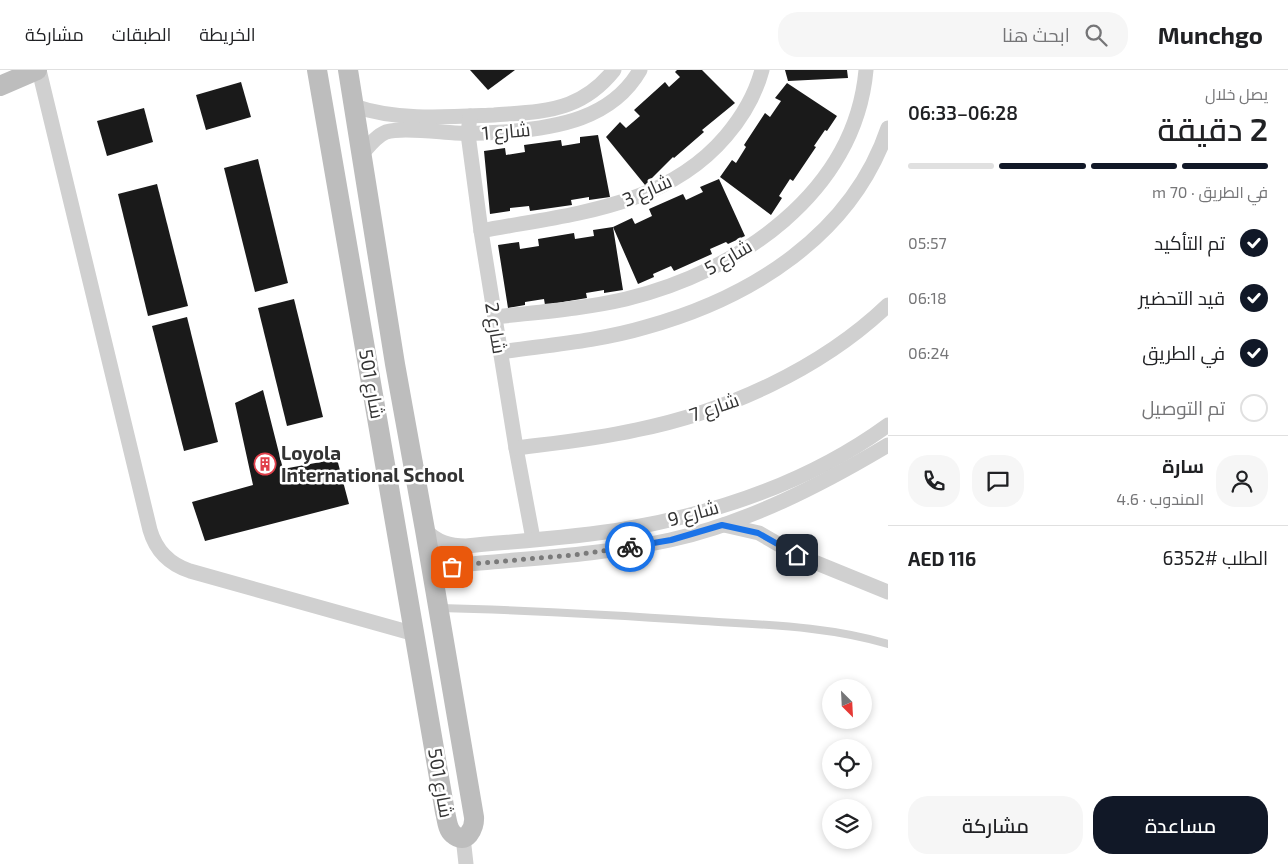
<!DOCTYPE html>
<html lang="ar">
<meta charset="utf-8">
<style>
:root{--surface:#fff;--page:#f6f6f6;--text:#202124;--muted:#757577;--line:#e0e0e0;--accent:#111827}
body{margin:0;font-family:"Exo 2",Cairo,sans-serif;background:var(--page);color:var(--text);direction:rtl;height:100vh;display:flex;flex-direction:column;font-size:19px;white-space:nowrap}
*{box-sizing:border-box;margin:0}
p{font-size:16px;color:var(--muted)}
.icon{flex:none;width:28px;height:28px;fill:none;stroke:currentColor;stroke-width:2;stroke-linecap:round;stroke-linejoin:round}
.map{position:relative;flex:1;overflow:hidden;direction:ltr}
.side{display:flex;flex-direction:column;background:var(--surface);width:400px}
.side>*{flex:none}
.needle{width:32px;rotate:156deg}
.fabs{position:absolute;left:822px;top:609px;display:grid;gap:10px}
.fabs a{display:grid;place-items:center;width:50px;height:50px;border-radius:50%;background:var(--surface);box-shadow:0 2px 8px #0003;font-size:25px}
.pin{position:absolute;display:grid;place-items:center;width:42px;height:42px;color:#fff;margin:-21px;border-radius:10px;box-shadow:0 2px 8px #0006}
.courier{position:absolute;display:grid;place-items:center;width:50px;height:50px;margin:-25px;border:4px solid #1a73e8;border-radius:50%;background:#fff;color:#222;box-shadow:0 1px 6px #0007}
.overview em{font-style:normal;font-weight:600}
.overview div{display:flex;flex-direction:column-reverse}
.overview{display:flex;align-items:center;justify-content:space-between;height:85px;padding:0 20px}
h1{font-size:32px;font-weight:600;line-height:38px}
.bar{display:grid;grid-template-columns:repeat(4,1fr);gap:8px 5px;align-content:center;height:60px;padding:0 20px}
.bar i{height:6px;border-radius:4px;background:var(--line)}
.bar .current{background:var(--accent)}
.bar p{grid-column:span 4}
.line{display:flex;align-items:center;gap:12px;padding:0 20px;border-top:1px solid var(--line)}
.line div{flex:1}
.round{display:grid;place-items:center;flex:none;width:52px;height:52px;border-radius:20px;background:var(--page)}
ol{padding:0 20px;list-style:none}
li{display:flex;align-items:center;gap:15px;height:55px}
li p{margin-inline-start:auto}
li .icon{padding:5px;border-radius:50%;background:var(--accent);color:#fff;stroke-width:4}
li:last-child{color:var(--muted)}
li i{width:28px;height:28px;border:2px solid var(--line);border-radius:50%}
.button{display:flex;gap:10px;margin-top:auto;padding:10px 20px}
.button a{flex:1;height:58px;border-radius:20px;background:var(--accent);color:#fff;font-size:20px;font-weight:600;line-height:58px;text-align:center}
.button a+a{background:var(--page);color:var(--text)}
header{display:flex;align-items:center;gap:30px;box-sizing:border-box;height:70px;padding:0 25px;background:var(--surface);border-bottom:1px solid var(--line)}
header strong{font-size:24px}
nav{display:flex;gap:28px;margin-inline-start:auto;font-size:18px}
.search{width:350px;height:45px;background:var(--page);display:flex;align-items:center;gap:12px;box-sizing:border-box;padding:0 18px;border-radius:20px;color:var(--muted);font-size:19px}
main{display:flex;flex:1;min-height:0}
.map>svg:first-child{display:block}
.building{fill:#1a1a1a}
.lines{fill:none;stroke-linecap:round;stroke-linejoin:round}
.lane{stroke:#d0d0d0;stroke-width:8}
.street{stroke:#d0d0d0;stroke-width:15}
.secondary{stroke:#bdbdbd;stroke-width:20}
.done{stroke:#7a7a7a;stroke-width:5;stroke-dasharray:0 9}
.route{stroke:#1a73e8;stroke-width:6}
.labels{text-anchor:middle;stroke-width:5;stroke-linejoin:round;paint-order:stroke}
.street-label{font-size:19px;fill:#333;stroke:#fff}
.poi-label{font-size:19px;font-weight:bold;fill:#333;stroke:#fff;text-anchor:start}
</style>
<header>
<strong>Munchgo</strong>
<div class="search"><svg class="icon" aria-label="search" viewBox="0 0 24 24"><circle cx="10" cy="10" r="6"/><path d="M15 15l6 6"/></svg>ابحث هنا</div>
<nav><a>الخريطة</a><a>الطبقات</a><a>مشاركة</a></nav>
</header>
<main>
<section class="side">
<div class="overview"><div><h1>2 دقيقة</h1><p>يصل خلال</p></div><em>06:28–06:33</em></div>
<div class="bar"><i class="current"></i><i class="current"></i><i class="current"></i><i></i><p>في الطريق · 70 m</p></div>
<ol>
<li><svg class="icon" aria-label="check" viewBox="0 0 24 24"><path d="M5 12l5 5 9-10"/></svg>تم التأكيد<p>05:57</p></li>
<li><svg class="icon" aria-label="check" viewBox="0 0 24 24"><path d="M5 12l5 5 9-10"/></svg>قيد التحضير<p>06:18</p></li>
<li><svg class="icon" aria-label="check" viewBox="0 0 24 24"><path d="M5 12l5 5 9-10"/></svg>في الطريق<p>06:24</p></li>
<li><i></i>تم التوصيل</li>
</ol>
<div class="line" style="height:90px"><a class="round"><svg class="icon" aria-label="person" viewBox="0 0 24 24"><circle cx="12" cy="8" r="4"/><path d="M4 21q1-7 8-7t8 7"/></svg></a><div><b>سارة</b><p>المندوب · 4.6</p></div><a class="round"><svg class="icon" aria-label="chat" viewBox="0 0 24 24"><path d="M4 5h16v11H9l-5 4z"/></svg></a><a class="round"><svg class="icon" aria-label="phone" viewBox="0 0 24 24"><path d="M5 4h4l2 5-3 2q2 4 5 5l2-3 5 2v4C11 20 4 13 5 4z"/></svg></a></div>
<div class="line" style="height:65px"><div>الطلب #6352</div><b>AED 116</b></div>
<div class="button"><a>مساعدة</a><a>مشاركة</a></div>
</section>
<div class="map">
<svg width="888" height="794" viewBox="0 0 888 794">
<rect width="100%" height="100%" fill="#fff"/>
<!-- building -->
<g class="building">
<path d="M470,0h45l-27,20z"/>
<path d="M677,0h25l33,33 -33,27 2,2 -30,26 -1,-1 -28,28 -39,-48 14,-15 6,6 14,-12 -6,-6 31,-28 4,5 11,-10 -5,-5z"/>
<path d="M785,0h62l1,8 -60,3z"/>
<path d="M241,12l10,35 -45,13 -10,-35z"/>
<path d="M787,13l50,33 -10,15 -2,-1 -11,16 2,1 -23,34 -3,-2 -11,17 3,2 -11,17 -51,-38 12,-17 4,3 10,-16 -2,-2 21,-32 5,4 11,-16 -6,-3z"/>
<path d="M144,38l9,34 -46,14 -10,-35z"/>
<path d="M598,65l12,62 -21,3v-3l-18,3 1,5 -42,6 -1,-5 -19,2v3l-20,3 -6,-63 21,-3 1,7 19,-3 -1,-7 37,-5 1,6 18,-3v-6z"/>
<path d="M258,89l30,124 -33,9 -31,-124z"/>
<path d="M719,109l26,57 -17,8 -2,-2 -16,7 2,5 -38,17 -3,-5 -18,8 1,3 -16,7 -25,-57 19,-9 3,6 17,-8 -3,-7 34,-15 3,6 17,-8 -3,-5z"/>
<path d="M157,114l31,122 -40,10 -30,-122z"/>
<path d="M613,157l10,63 -19,3v-3l-18,3 1,5 -42,7 -1,-6 -19,3v3l-17,3 -10,-63 21,-3 1,7 19,-3 -1,-7 36,-6 1,6 19,-3 -1,-6z"/>
<path d="M294,229l29,118 -36,9 -29,-118z"/>
<path d="M187,247l31,125 -34,9 -32,-125z"/>
<path d="M263,320l20,79 54,-10 12,45 -144,37 -13,-39 61,-17 -18,-82z"/>
</g>
<g class="lines">
<!-- lane -->
<path class="lane" d="M440,538c88,2 176,7 263,13 62,4 125,5 185,23"/>
<!-- street -->
<g class="street">
<path d="M39,0l111,460c6,21 19,34 40,41l225,63"/>
<path d="M354,36c43,15 94,11 140,9 25,-2 51,-2 75,-11 18,-7 33,-19 45,-34"/>
<path d="M470,46l-2,18 13,97 35,217 17,91"/>
<path d="M361,85c7,-8 15,-19 25,-23 16,-5 51,0 69,1 16,1 33,0 49,-1 52,-4 108,-13 136,-62"/>
<path d="M481,161c87,-17 183,-22 245,-95 17,-20 29,-40 36,-66"/>
<path d="M495,247c44,-5 88,-8 131,-18 112,-27 229,-106 240,-229"/>
<path d="M500,282c48,-7 99,-11 146,-25 105,-29 206,-92 242,-199"/>
<path d="M516,378c40,-5 80,-9 120,-18 90,-18 185,-61 252,-125"/>
<path d="M724,455l35,8 38,22 91,37"/>
<path d="M425,460c12,12 24,16 41,16 52,-5 106,-8 159,-17 93,-16 186,-48 263,-104"/>
<path d="M434,512l11,-11 14,-6c71,-7 142,-10 211,-25 77,-17 151,-55 218,-95"/>
<path d="M463,767l3,27"/>
</g>
<!-- secondary -->
<g class="secondary">
<path d="M317,0l128,742c2,7 2,17 8,22 13,12 22,-6 21,-17l-49,-287 -30,-166 -47,-294"/>
<path d="M0,16l37,-16"/>
</g>
</g>
<g class="lines">
<!-- done -->
<path class="done" d="M452,497l7,-2 114,-10 57,-8"/>
<!-- route -->
<path class="route" d="M630,477l41,-7 51,-15 36,8 39,22"/>
</g>
<!-- icons -->
<defs>
<g id="building-ring" transform="scale(1.125)"><circle r="9.5" fill="#fff" stroke="#e03f4a" stroke-width="1.5"/><path d="M-4-6H4V6H1V3H-1V6H-4ZM-2.5-4.3h1.7v1.8h-1.7ZM.8-4.3h1.7v1.8H.8ZM-2.5-1h1.7V.8h-1.7ZM.8-1h1.7V.8H.8Z" fill="#e03f4a"/></g>
</defs>
<g fill-rule="evenodd">
<use href="#building-ring" x="265" y="394"/>
</g>
<g class="labels">
<!-- street labels -->
<g class="street-label">
<text transform="translate(506 61) rotate(-5)" y="7">شارع 1</text>
<text transform="translate(647 120) rotate(-24)" y="7">شارع 3</text>
<text transform="translate(728 187) rotate(-30)" y="7">شارع 5</text>
<text transform="translate(496 258) rotate(81)" y="7">شارع 2</text>
<text transform="translate(372 314) rotate(80)" y="7">شارع 501</text>
<text transform="translate(714 337) rotate(-19)" y="7">شارع 7</text>
<text transform="translate(693 443) rotate(-15)" y="7">شارع 9</text>
<text transform="translate(441 713) rotate(80)" y="7">شارع 501</text>
</g>
<!-- poi labels -->
<g class="poi-label">
<text x="281" y="390">Loyola<tspan x="281" dy="22">International School</tspan></text>
</g>
</g>
</svg>
<div class="fabs">
<a><svg class="needle" viewBox="-14 -14 28 28"><path d="M0-13l5 13h-10z" fill="#e53935"/><path d="M0 13l5-13h-10z" fill="#757577"/></svg></a>
<a><svg class="icon" aria-label="locate" viewBox="0 0 24 24"><circle cx="12" cy="12" r="6"/><path d="M12 2v4M12 18v4M2 12h4M18 12h4"/></svg></a>
<a><svg class="icon" aria-label="layers" viewBox="0 0 24 24"><path d="M12 4l9 5-9 5-9-5zM3 14l9 5 9-5"/></svg></a>
</div>
<div class="pin" style="left:452px;top:497px;background:#ea580c"><svg class="icon" aria-label="bag" viewBox="0 0 24 24"><path d="M5 8h14l-1 12H6zM9 8a3 3 0 0 1 6 0"/></svg></div>
<div class="pin" style="left:797px;top:485px;background:#1f2937"><svg class="icon" aria-label="home" viewBox="0 0 24 24"><path d="M3 11l9-7 9 7M6 9v11h12V9"/></svg></div>
<div class="courier" style="left:630px;top:477px"><svg class="icon" aria-label="bike" viewBox="0 0 24 24"><circle cx="6" cy="16" r="4"/><circle cx="18" cy="16" r="4"/><path d="M6 16l4-8h5l3 8M10 8l3 8H6M13 5h3"/></svg></div>
</div>
</main>
